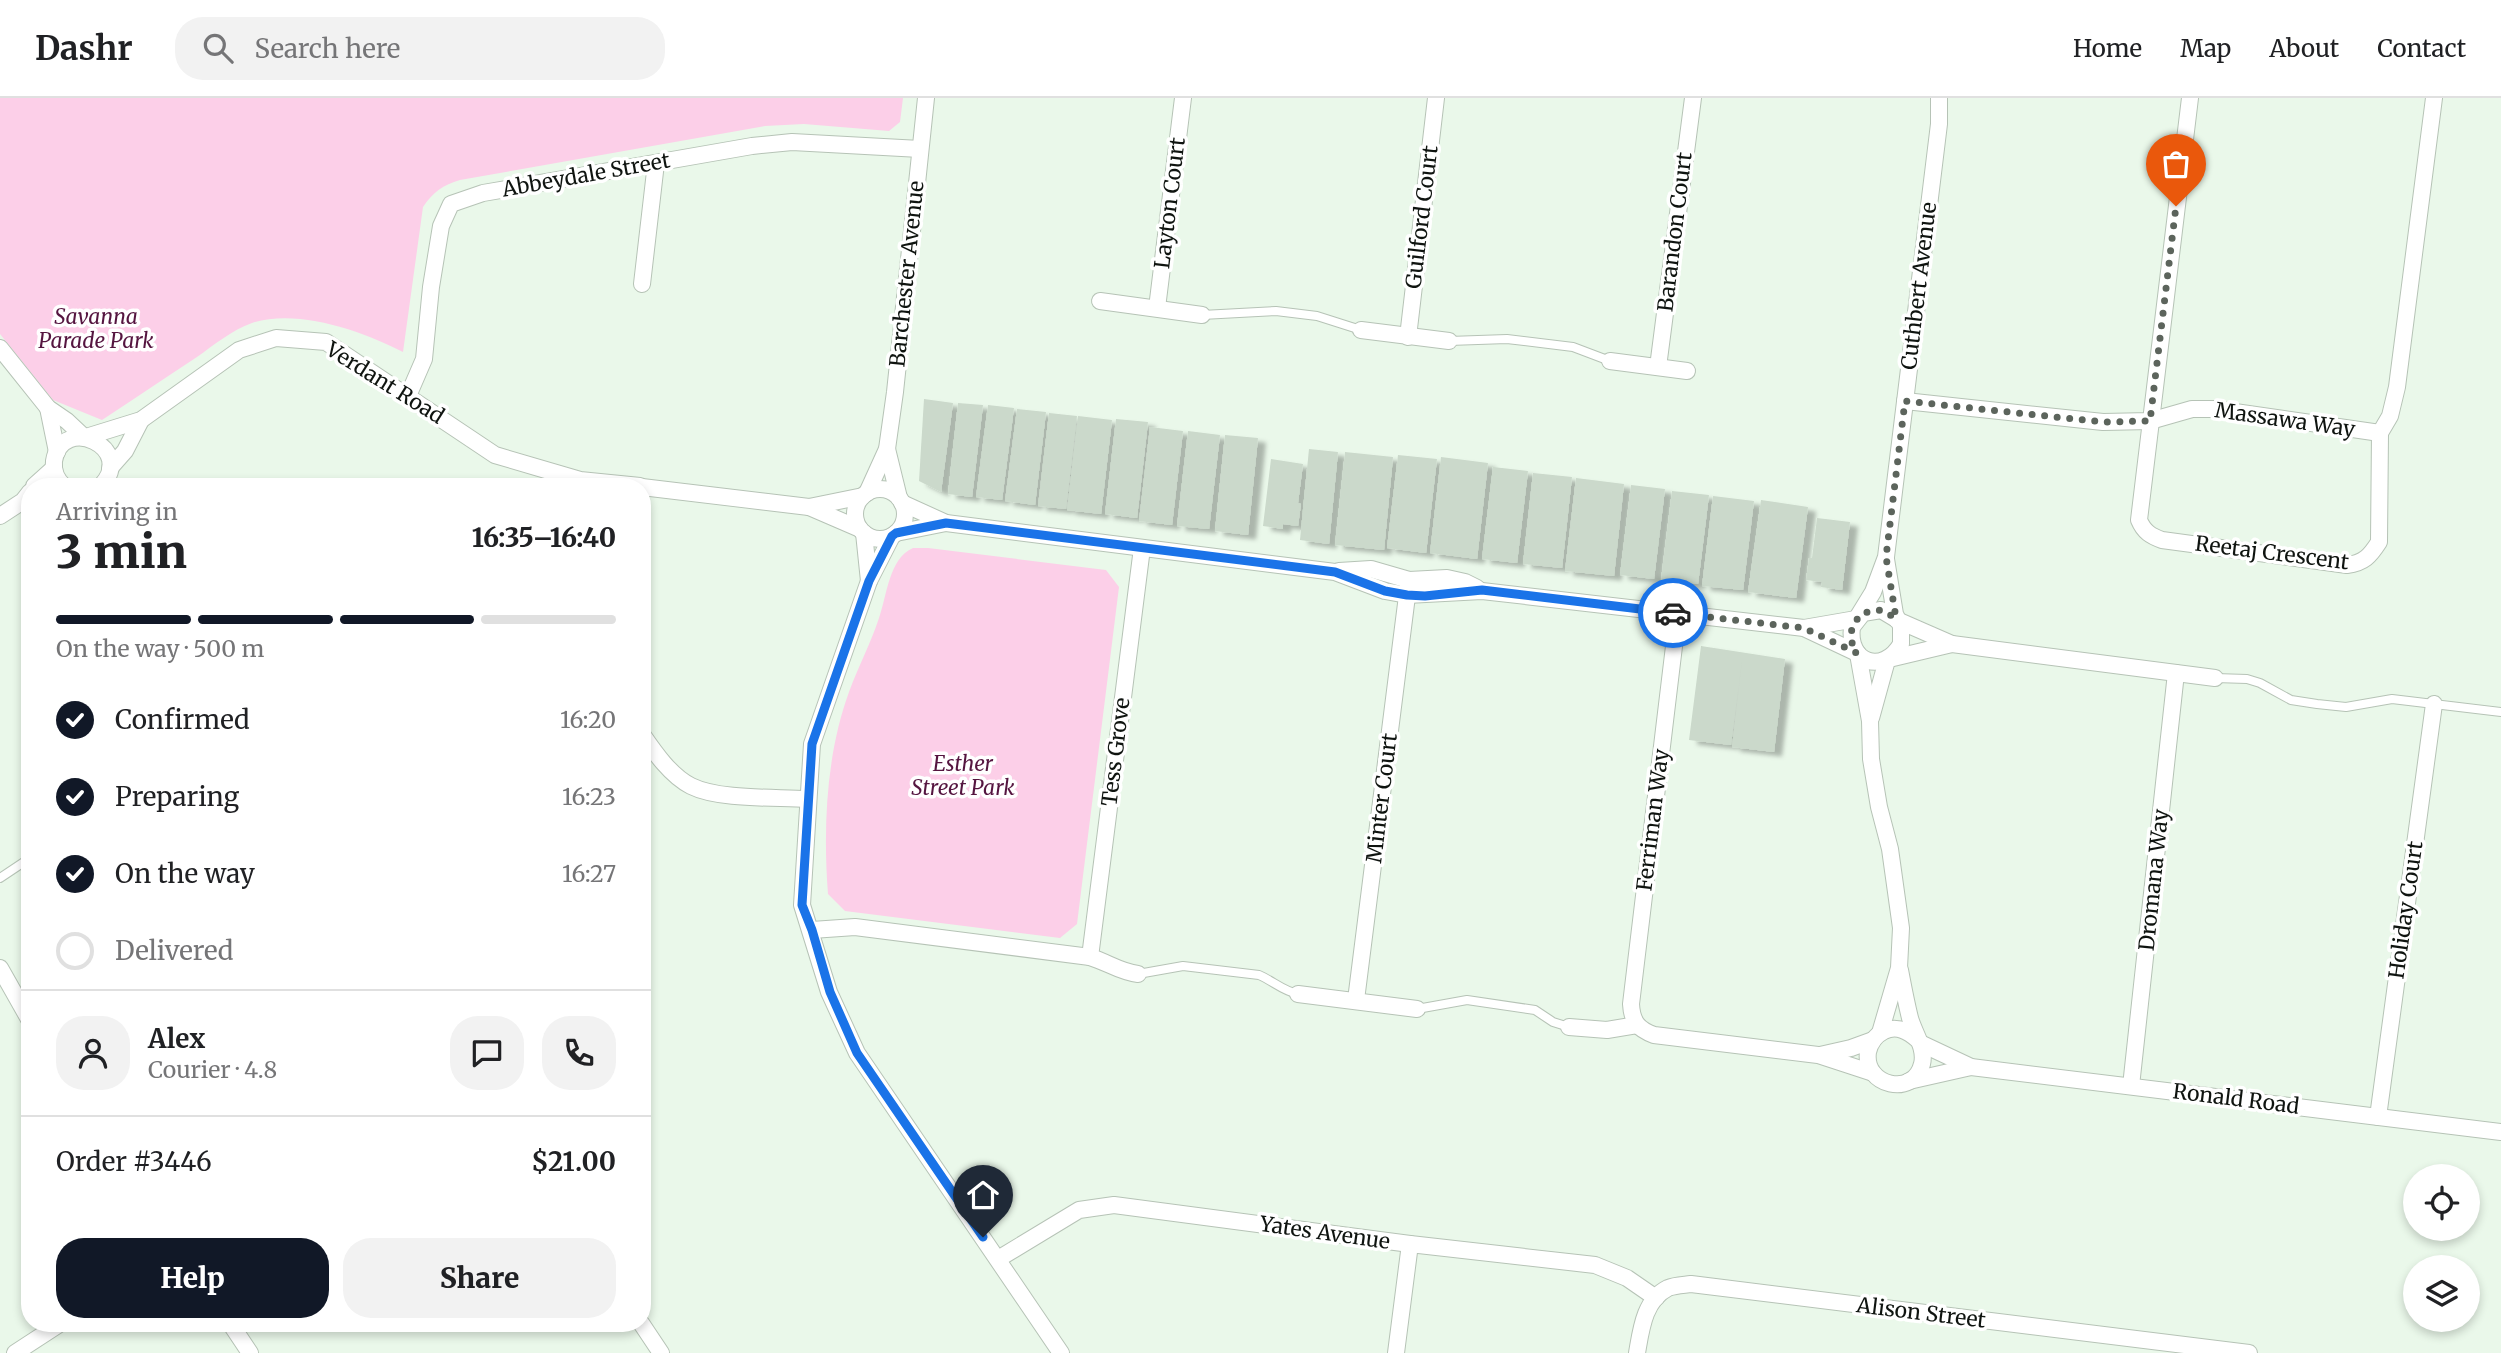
<!DOCTYPE html>
<meta charset="utf-8">
<style>
:root{--surface:#fff;--page:#f2f2f2;--text:#202124;--muted:#757577;--line:#e0e0e0;--accent:#111827}
body{margin:0;font-family:Merriweather,serif;background:var(--page);color:var(--text);height:100vh;display:flex;flex-direction:column;font-size:26px;white-space:nowrap}
*{box-sizing:border-box;margin:0}
p{font-size:23px;color:var(--muted)}
.icon{flex:none;width:38px;height:38px;fill:none;stroke:currentColor;stroke-width:2;stroke-linecap:round;stroke-linejoin:round}
.map{position:relative;flex:1;overflow:hidden}
.drawer{position:absolute;left:21px;top:380px;width:630px;height:854px;display:flex;flex-direction:column;background:var(--surface);border-radius:28px;box-shadow:0 4px 10px #0003}
.drawer>*{flex:none}
.tools{position:absolute;left:2403px;top:1066px;display:grid;gap:14px}
.tools a{display:grid;place-items:center;width:77px;height:77px;border-radius:50%;background:var(--surface);box-shadow:0 4px 10px #0003;font-size:35px}
.pin{position:absolute;display:grid;place-items:center;width:60px;height:60px;color:#fff;margin:-72px -30px;border-radius:50% 50% 50% 0;rotate:-45deg;box-shadow:0 0 7px #0007}
.pin .icon{rotate:45deg}
.courier{position:absolute;display:grid;place-items:center;width:70px;height:70px;margin:-35px;border:5px solid #1a73e8;border-radius:50%;background:#fff;color:#222;box-shadow:0 2px 9px #0007}
.overview em{font-style:normal;font-weight:800}
.overview div{display:flex;flex-direction:column-reverse}
.overview{display:flex;align-items:center;justify-content:space-between;height:119px;padding:0 35px}
h1{font-size:46px;font-weight:800;line-height:52px}
.bar{display:grid;grid-template-columns:repeat(4,1fr);gap:10px 7px;align-content:center;height:84px;padding:0 35px}
.bar i{height:9px;border-radius:5px;background:var(--line)}
.bar .current{background:var(--accent)}
.bar p{grid-column:span 4}
.line{display:flex;align-items:center;gap:18px;padding:0 35px;border-top:2px solid var(--line)}
.line div{flex:1}
.round{display:grid;place-items:center;flex:none;width:74px;height:74px;border-radius:28px;background:var(--page)}
ol{padding:0 35px;list-style:none}
li{display:flex;align-items:center;gap:21px;height:77px}
li p{margin-inline-start:auto}
li .icon{padding:7px;border-radius:50%;background:var(--accent);color:#fff;stroke-width:4}
li:last-child{color:var(--muted)}
li i{width:38px;height:38px;border:4px solid var(--line);border-radius:50%}
.action{display:flex;gap:14px;margin-top:auto;padding:14px 35px}
.action a{flex:1;height:80px;border-radius:28px;background:var(--accent);color:#fff;font-size:28px;font-weight:800;line-height:80px;text-align:center}
.action a+a{background:var(--page);color:var(--text)}
header{display:flex;align-items:center;gap:42px;box-sizing:border-box;height:98px;padding:0 35px;background:var(--surface);border-bottom:2px solid var(--line)}
header strong{font-size:33px}
nav{display:flex;gap:38px;margin-inline-start:auto;font-size:24px}
.search{width:490px;height:63px;background:var(--page);display:flex;align-items:center;gap:18px;box-sizing:border-box;padding:0 24px;border-radius:28px;color:var(--muted);font-size:26px}
.map>svg:first-child{display:block}
.green{fill:#fccfe8}
.building{fill:#cbd9cb;filter:url(#shadow)}
.lines{fill:none;stroke-linecap:round;stroke-linejoin:round}
.lane-casing{stroke:#b6c3b6;stroke-width:10}
.street-casing{stroke:#b6c3b6;stroke-width:18}
.lane{stroke:#fff;stroke-width:8}
.street{stroke:#fff;stroke-width:16}
.done{stroke:#5c645c;stroke-width:7;stroke-dasharray:0 12.6}
.route{stroke:#1a73e8;stroke-width:9}
.labels{text-anchor:middle;stroke-width:7;stroke-linejoin:round;paint-order:stroke}
.street-label{font-size:21px;fill:#0f1410;stroke:#fff}
.park-label{font-size:21px;font-style:italic;fill:#551540;stroke:#fff}
</style>
<header>
<strong>Dashr</strong>
<div class="search"><svg class="icon" aria-label="search" viewBox="0 0 24 24"><circle cx="10" cy="10" r="6"/><path d="M15 15l6 6"/></svg>Search here</div>
<nav><a>Home</a><a>Map</a><a>About</a><a>Contact</a></nav>
</header>
<div class="map">
<svg width="2501" height="1255" viewBox="0 0 2501 1255">
<defs>
<filter id="shadow"><feDropShadow dx="8" dy="4.5" stdDeviation="2" flood-color="#0004"/></filter>
</defs>
<rect width="100%" height="100%" fill="#eaf8ea"/>
<!-- green -->
<g class="green">
<path d="M0,0h903l-3,24 -11,9 -85,-7 -39,2 -305,54c-17,5 -27,12 -37,27l-20,145c-40,-21 -106,-44 -151,-29 -20,7 -38,22 -55,34 -32,21 -63,42 -95,63l-49,-20 -53,-66z"/>
<path d="M913,450h15l178,22 13,17 -42,337 -17,14 -215,-27 -17,-17c-5,-66 -2,-139 21,-202 9,-25 22,-49 30,-74 8,-22 10,-60 34,-70z"/>
</g>
<!-- building -->
<g class="building">
<path d="M924,301l29,4 -12,89 -22,-11z"/>
<path d="M958,305l25,2 -11,92 -24,-3z"/>
<path d="M988,307l26,3 -12,92 -26,-3z"/>
<path d="M1017,311l29,3 -11,93 -30,-4z"/>
<path d="M1049,315l28,3 -11,93 -28,-3z"/>
<path d="M1078,318l34,4 -11,94 -34,-4z"/>
<path d="M1116,321l32,3 -11,96 -32,-4z"/>
<path d="M1150,329l33,4 -11,94 -33,-4z"/>
<path d="M1188,333l32,4 -11,94 -32,-3z"/>
<path d="M1225,337l33,3 -10,97 -33,-4z"/>
<path d="M1309,351l29,3 -9,92 -29,-4z"/>
<path d="M1345,354l48,5 -9,93 -49,-5z"/>
<path d="M1398,357l39,4 -11,94 -39,-5z"/>
<path d="M1441,359l47,6 -11,96 -47,-6z"/>
<path d="M1271,361l32,5 -5,39 3,1 -3,22 -15,-2v5l-20,-3z"/>
<path d="M1493,369l35,4 -11,92 -35,-4z"/>
<path d="M1533,375l39,4 -10,91 -39,-4z"/>
<path d="M1576,380l48,6 -10,92 -49,-5z"/>
<path d="M1631,387l34,4 -11,90 -34,-4z"/>
<path d="M1672,393l37,4 -11,89 -37,-4z"/>
<path d="M1713,398l41,5 -11,89 -41,-4z"/>
<path d="M1761,402l47,7 -12,91 -48,-6z"/>
<path d="M1817,420l33,4 -8,68 -21,-3 1,-5 -16,-2 3,-22h3z"/>
<path d="M1701,548l84,13 -11,93 -42,-5 10,-86 -11,84 -42,-5z"/>
</g>
<g class="lines">
<!-- lane casing -->
<g class="lane-casing">
<g id="lane">
<path d="M1202,217l74,-4 41,5 44,14"/>
<path d="M1449,243l58,-2 66,8 37,14"/>
<path d="M2215,580l32,1 13,4 31,17 26,4 29,3 46,-8 109,13"/>
<path d="M0,780l30,-20"/>
<path d="M1138,876l45,-8 76,9c14,6 24,16 39,19"/>
<path d="M1417,911l50,-9 68,10 18,12 16,5"/>
</g>
</g>
<!-- street casing -->
<g class="street-casing">
<g id="street">
<path d="M2190,0l-51,422c5,12 12,16 23,20l185,25c17,-2 23,-9 32,-23l1,-109 10,-17 7,-29 37,-289"/>
<path d="M642,186l14,-121"/>
<path d="M1100,203l102,14"/>
<path d="M1157,210l26,-210"/>
<path d="M1361,232l88,11"/>
<path d="M1408,239l28,-239"/>
<path d="M0,250l48,60 19,13 17,16"/>
<path d="M1610,263l77,10"/>
<path d="M1658,269l35,-269"/>
<path d="M408,298l16,-37 7,-72 10,-61 10,-22 32,-11 269,-47 40,-4 128,7"/>
<path d="M1905,303l198,21 47,-1 42,-12h22l166,24"/>
<path d="M48,310l9,44"/>
<path d="M86,339l55,-17 98,-70 37,-12 50,4 169,113 85,25 60,6"/>
<path d="M887,351l12,49"/>
<path d="M110,370l15,-17 16,-31"/>
<path d="M34,388l20,-18"/>
<path d="M64,388c-7,-6 -11,-15 -10,-25 8,-48 83,-13 47,25"/>
<path d="M642,389l167,20 54,-11"/>
<circle cx="880" cy="416" r="25"/>
<path d="M867,395l20,-44 8,-57 31,-294"/>
<path d="M902,405l44,20 389,49 50,19 22,4 75,-4 322,37 53,25"/>
<path d="M809,409l51,22"/>
<path d="M0,418l23,-15 7,-9"/>
<path d="M864,435l5,48"/>
<path d="M896,435l50,-10"/>
<path d="M892,438l-23,45 -57,163 -10,161 27,87 28,61 204,300"/>
<path d="M1886,461l9,55 6,12v18c-18,31 -54,19 -49,-17l11,-14 18,-3 15,9"/>
<path d="M1339,473l32,-2 38,11 38,-2 18,4 12,6"/>
<path d="M1678,515l-47,391c1,18 7,25 23,31l164,20 55,18"/>
<path d="M1857,520l16,-26 13,-35 53,-433v-26"/>
<path d="M1897,522l55,24 263,34"/>
<path d="M1804,530l52,-9"/>
<path d="M1858,556l12,67 1,38 8,48 11,42 11,79 -2,40 -19,65"/>
<path d="M1889,561l63,-15"/>
<path d="M1871,620l16,-58"/>
<path d="M642,636c13,19 29,42 49,52 28,14 84,11 116,13"/>
<path d="M812,832l43,-3 235,30c17,5 30,15 48,17"/>
<path d="M1090,859l52,-409"/>
<path d="M0,870l30,53"/>
<path d="M1900,872c3,16 6,32 10,48 4,15 16,30 12,46 -8,34 -59,22 -54,-12 2,-9 8,-17 16,-21 13,-6 24,0 34,9"/>
<path d="M1298,896l119,15"/>
<path d="M1356,902l53,-420"/>
<path d="M1569,929l38,3 30,-5"/>
<path d="M1920,945l51,24 530,65"/>
<path d="M1820,957l31,-7 22,-8"/>
<path d="M1909,983l62,-14"/>
<path d="M2131,988l45,-413"/>
<path d="M2378,1019l56,-413"/>
<path d="M998,1161l81,-49 35,-5 296,39 185,21 32,13 29,20"/>
<path d="M230,1225l20,30"/>
<path d="M641,1225l20,30"/>
<path d="M15,1255l46,-30"/>
<path d="M1396,1255l14,-109"/>
<path d="M1637,1255c4,-23 7,-53 31,-65 7,-3 16,-3 23,-4l558,69"/>
</g>
</g>
<!-- lane -->
<use href="#lane" class="lane"/>
<!-- street -->
<use href="#street" class="street"/>
</g>
<g class="lines">
<!-- done -->
<path class="done" d="M1673,515l131,15 53,25c-10,-15 -7,-28 6,-40l18,-3 15,8 -10,-61 19,-156 198,21 47,-1 26,-215"/>
<!-- route -->
<path class="route" d="M983,1139l-126,-184 -27,-61 -18,-62 -10,-25 10,-161 57,-163 23,-45 4,-3 50,-10 389,49 50,19 22,4 18,1 57,-6 191,23"/>
</g>
<g class="labels">
<!-- street labels -->
<g class="street-label">
<text transform="translate(586 77) rotate(-10)" y="7">Abbeydale Street</text>
<text transform="translate(1170 105) rotate(-83)" y="7">Layton Court</text>
<text transform="translate(1422 119) rotate(-83)" y="7">Guilford Court</text>
<text transform="translate(1675 134) rotate(-83)" y="7">Barandon Court</text>
<text transform="translate(907 176) rotate(-84)" y="7">Barchester Avenue</text>
<text transform="translate(1919 188) rotate(-83)" y="7">Cuthbert Avenue</text>
<text transform="translate(385 285) rotate(32)" y="7">Verdant Road</text>
<text transform="translate(2285 322) rotate(8)" y="7">Massawa Way</text>
<text transform="translate(2272 455) rotate(7)" y="7">Reetaj Crescent</text>
<text transform="translate(1116 654) rotate(-83)" y="7">Tess Grove</text>
<text transform="translate(1382 700) rotate(-83)" y="7">Minter Court</text>
<text transform="translate(1653 722) rotate(-83)" y="7">Ferriman Way</text>
<text transform="translate(2154 782) rotate(-84)" y="7">Dromana Way</text>
<text transform="translate(2406 812) rotate(-82)" y="7">Holiday Court</text>
<text transform="translate(2236 1001) rotate(7)" y="7">Ronald Road</text>
<text transform="translate(1325 1135) rotate(8)" y="7">Yates Avenue</text>
<text transform="translate(1921 1215) rotate(7)" y="7">Alison Street</text>
</g>
<!-- park labels -->
<g class="park-label">
<text x="96" y="226">Savanna<tspan x="96" dy="24">Parade Park</tspan></text>
<text x="963" y="673">Esther<tspan x="963" dy="24">Street Park</tspan></text>
</g>
</g>
</svg>
<div class="tools">
<a><svg class="icon" aria-label="locate" viewBox="0 0 24 24"><circle cx="12" cy="12" r="6"/><path d="M12 2v4M12 18v4M2 12h4M18 12h4"/></svg></a>
<a><svg class="icon" aria-label="layers" viewBox="0 0 24 24"><path d="M12 4l9 5-9 5-9-5zM3 14l9 5 9-5"/></svg></a>
</div>
<div class="pin" style="left:2176px;top:108px;background:#ea580c"><svg class="icon" aria-label="bag" viewBox="0 0 24 24"><path d="M5 8h14l-1 12H6zM9 8a3 3 0 0 1 6 0"/></svg></div>
<div class="pin" style="left:983px;top:1139px;background:#1f2937"><svg class="icon" aria-label="home" viewBox="0 0 24 24"><path d="M3 11l9-7 9 7M6 9v11h12V9"/></svg></div>
<div class="courier" style="left:1673px;top:515px"><svg class="icon" aria-label="car" viewBox="0 0 24 24"><path d="M5 17H2v-5l4-1 3-4h7l3 4 3 1v5h-3M9 17h6M6 11h13"/><circle cx="7" cy="17" r="2"/><circle cx="17" cy="17" r="2"/></svg></div>
<section class="drawer">
<div class="overview"><div><h1>3 min</h1><p>Arriving in</p></div><em>16:35–16:40</em></div>
<div class="bar"><i class="current"></i><i class="current"></i><i class="current"></i><i></i><p>On the way · 500 m</p></div>
<ol>
<li><svg class="icon" aria-label="check" viewBox="0 0 24 24"><path d="M5 12l5 5 9-10"/></svg>Confirmed<p>16:20</p></li>
<li><svg class="icon" aria-label="check" viewBox="0 0 24 24"><path d="M5 12l5 5 9-10"/></svg>Preparing<p>16:23</p></li>
<li><svg class="icon" aria-label="check" viewBox="0 0 24 24"><path d="M5 12l5 5 9-10"/></svg>On the way<p>16:27</p></li>
<li><i></i>Delivered</li>
</ol>
<div class="line" style="height:126px"><a class="round"><svg class="icon" aria-label="person" viewBox="0 0 24 24"><circle cx="12" cy="8" r="4"/><path d="M4 21q1-7 8-7t8 7"/></svg></a><div><b>Alex</b><p>Courier · 4.8</p></div><a class="round"><svg class="icon" aria-label="chat" viewBox="0 0 24 24"><path d="M4 5h16v11H9l-5 4z"/></svg></a><a class="round"><svg class="icon" aria-label="phone" viewBox="0 0 24 24"><path d="M5 4h4l2 5-3 2q2 4 5 5l2-3 5 2v4C11 20 4 13 5 4z"/></svg></a></div>
<div class="line" style="height:91px"><div>Order #3446</div><b>$21.00</b></div>
<div class="action"><a>Help</a><a>Share</a></div>
</section>
</div>
